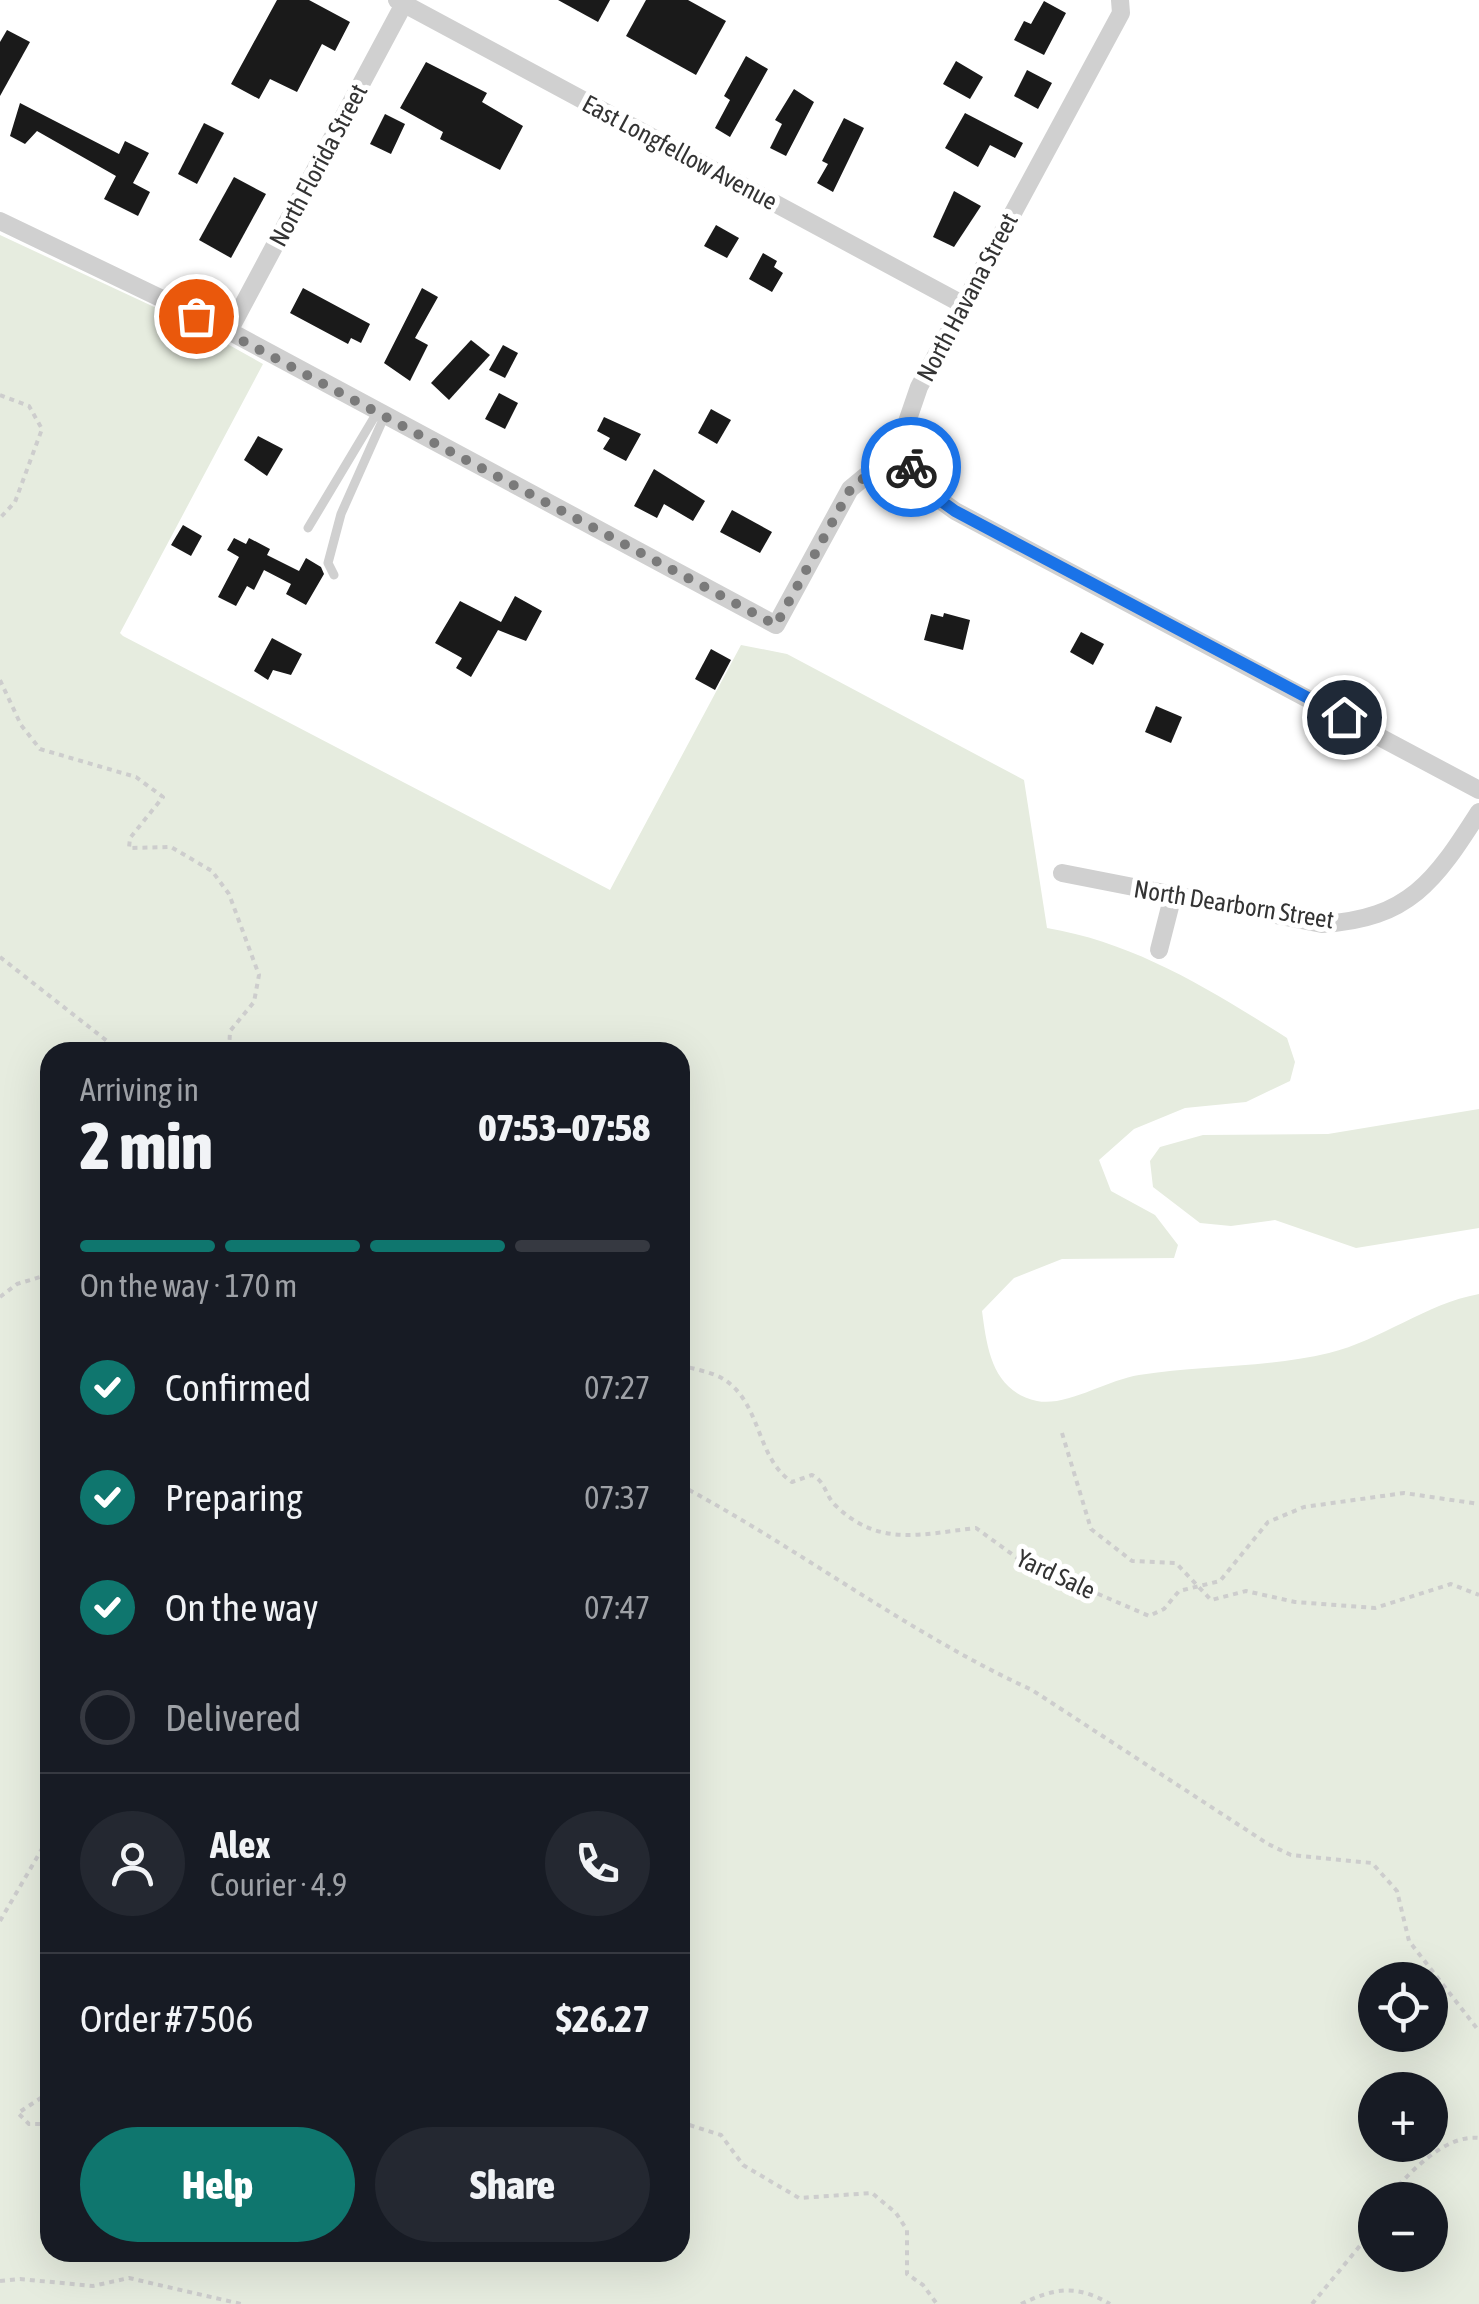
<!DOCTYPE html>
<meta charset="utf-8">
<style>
:root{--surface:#171b24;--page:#242831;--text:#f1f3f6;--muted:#9ea1a6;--line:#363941;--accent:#0f766e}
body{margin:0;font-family:"Asap Condensed",sans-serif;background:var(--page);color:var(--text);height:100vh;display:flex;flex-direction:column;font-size:38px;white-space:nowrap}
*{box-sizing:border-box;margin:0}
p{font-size:32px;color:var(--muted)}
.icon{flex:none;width:55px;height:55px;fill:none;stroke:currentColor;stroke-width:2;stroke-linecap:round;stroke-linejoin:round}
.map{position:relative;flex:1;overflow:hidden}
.panel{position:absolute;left:40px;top:1042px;width:650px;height:1220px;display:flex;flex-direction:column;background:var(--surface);border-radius:30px;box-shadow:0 10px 40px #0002}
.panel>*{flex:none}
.fabs{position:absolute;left:1358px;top:1962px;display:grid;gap:20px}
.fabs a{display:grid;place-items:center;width:90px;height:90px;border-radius:50%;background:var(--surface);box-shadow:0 10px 40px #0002;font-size:50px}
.pin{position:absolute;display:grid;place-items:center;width:85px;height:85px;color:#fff;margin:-42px;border:5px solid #fff;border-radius:50%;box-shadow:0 2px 10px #0007}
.courier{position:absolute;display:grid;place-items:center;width:100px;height:100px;margin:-50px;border:8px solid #1a73e8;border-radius:50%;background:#fff;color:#222;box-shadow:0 2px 12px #0007}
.head em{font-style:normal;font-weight:800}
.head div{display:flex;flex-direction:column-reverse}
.head{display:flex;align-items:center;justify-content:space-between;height:170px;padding:0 40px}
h1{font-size:65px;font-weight:800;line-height:75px}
.bar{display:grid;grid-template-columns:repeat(4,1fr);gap:15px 10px;align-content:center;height:120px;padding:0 40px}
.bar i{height:12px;border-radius:8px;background:var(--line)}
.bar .on{background:var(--accent)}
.bar p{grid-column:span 4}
.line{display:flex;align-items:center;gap:25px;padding:0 40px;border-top:2px solid var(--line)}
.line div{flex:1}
.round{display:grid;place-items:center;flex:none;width:105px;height:105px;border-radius:52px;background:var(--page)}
ol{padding:0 40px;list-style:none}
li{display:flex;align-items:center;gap:30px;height:110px}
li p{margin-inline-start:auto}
li .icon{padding:10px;border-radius:50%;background:var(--accent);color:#fff;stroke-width:4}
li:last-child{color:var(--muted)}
li i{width:55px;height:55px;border:5px solid var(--line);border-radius:50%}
.action{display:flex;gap:20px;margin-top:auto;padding:20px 40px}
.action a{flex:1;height:115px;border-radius:60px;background:var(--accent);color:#fff;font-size:40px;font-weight:800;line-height:115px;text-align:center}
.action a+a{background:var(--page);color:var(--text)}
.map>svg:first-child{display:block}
.green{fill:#e6ecdf;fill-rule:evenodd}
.building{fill:#1a1a1a}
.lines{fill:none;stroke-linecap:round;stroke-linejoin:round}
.path{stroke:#cdcdcd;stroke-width:4;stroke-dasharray:5 5;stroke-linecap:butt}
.lane{stroke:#d0d0d0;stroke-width:9}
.street{stroke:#d0d0d0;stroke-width:18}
.done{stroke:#7a7a7a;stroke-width:10;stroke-dasharray:0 18}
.route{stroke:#1a73e8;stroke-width:12}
.labels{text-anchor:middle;stroke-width:10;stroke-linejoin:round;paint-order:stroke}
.street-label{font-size:25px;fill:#333;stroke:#fff}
</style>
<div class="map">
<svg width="1479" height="2304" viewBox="0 0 1479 2304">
<rect width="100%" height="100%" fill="#fff"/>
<!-- green -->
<g class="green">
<path d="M0,235l195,91 68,38 -143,269 3,3 487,254 131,-245 46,9 237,126 23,148c89,15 164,62 240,110l8,24 -5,19 -44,21 -61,6 -51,21 -35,31 12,31 44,24 23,30 -4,13 -112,1 -48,19 -32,33c5,37 10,80 55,90 29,6 70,-21 102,-26 63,-10 128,-7 190,-22 53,-13 96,-49 150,-59v1010h-1479zM50,1052h630v1200h-630zM1375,1980h55v55h-55zM1375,2090h55v55h-55zM1375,2200h55v55h-55z"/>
<path d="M1479,1109v119l-123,20 -81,-28 -44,6 -31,-3 -47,-36 -3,-26 10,-14 43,-12 125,-1z"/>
</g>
<!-- building -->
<g class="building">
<path d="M277,0h32l41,22 -15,29 -13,-7 -25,48 -27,-13 -11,20 -28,-15z"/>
<path d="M558,0h52l-12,22z"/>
<path d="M646,0h42l38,21 -30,54 -70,-39z"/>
<path d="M1044,1l22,12 -22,42 -30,-15 10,-19 7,3z"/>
<path d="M7,30l23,12 -30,54v-54z"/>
<path d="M746,56l22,13 -38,68 -15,-9 15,-28 -6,-4z"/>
<path d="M956,61l27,16 -13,22 -27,-15z"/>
<path d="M426,62l61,31 -5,9 41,24 -23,44 -60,-31 3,-7 -43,-24z"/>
<path d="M1027,70l25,13 -14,26 -24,-13z"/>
<path d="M794,89l20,13 -28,54 -16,-8 12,-24 -7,-4z"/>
<path d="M20,103l99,51 6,-13 24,12 -16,30 17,9 -12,24 -34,-17 12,-23 -79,-45 -12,13 -15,-8z"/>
<path d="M965,113l58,30 -8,15 -25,-13 -12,22 -33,-19z"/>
<path d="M385,114l20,10 -14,30 -21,-10z"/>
<path d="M844,118l20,10 -31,64 -16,-9 11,-19 -6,-3z"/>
<path d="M204,123l20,10 -27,51 -19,-10z"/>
<path d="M234,177l32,17 -35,64 -32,-18z"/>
<path d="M954,191l27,15 -27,41 -21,-10z"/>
<path d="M716,225l23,13 -12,20 -23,-12z"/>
<path d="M763,253l14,8 -3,6 9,6 -11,19 -23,-13z"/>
<path d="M303,288l67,36 -9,19 -10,-5 -3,6 -58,-31z"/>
<path d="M422,288l16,9 -23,41 13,7 -18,36 -26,-18z"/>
<path d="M471,340l19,15 -41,45 -18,-17z"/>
<path d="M503,345l15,8 -13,25 -16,-8z"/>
<path d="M499,393l19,10 -13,26 -20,-10z"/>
<path d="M711,409l20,11 -14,24 -19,-11z"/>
<path d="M604,417l37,17 -15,27 -23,-12 7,-11 -13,-7z"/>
<path d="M258,436l25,13 -16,27 -23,-16z"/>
<path d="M654,469l51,32 -12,20 -29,-17 -7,14 -23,-12z"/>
<path d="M732,510l40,22 -12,21 -40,-21z"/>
<path d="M183,525l19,11 -11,20 -20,-11z"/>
<path d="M234,538l12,6 3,-6 21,11 -3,6 32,16 7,-13 15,9 3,7 -18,31 -20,-11 5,-10 -27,-14 -10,20 -7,-4 -11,20 -18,-9 21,-40 -12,-7z"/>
<path d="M515,596l27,15 -16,30 -28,-11 -27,47 -15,-9 6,-10 -27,-15 25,-42 41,21z"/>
<path d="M944,613l26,7 -7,30 -39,-10 7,-26 12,3z"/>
<path d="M1081,632l23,12 -11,21 -23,-13z"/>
<path d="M272,638l30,16 -11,21 -18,-5 -5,10 -14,-9z"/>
<path d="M711,649l20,11 -16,30 -20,-11z"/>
<path d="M1156,706l26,11 -11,26 -26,-11z"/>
</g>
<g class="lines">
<!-- path -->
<g class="path">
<path d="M0,395l29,11 13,23 -27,73 -15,16"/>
<path d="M0,680l21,45 19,24 96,28 27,20 -33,41 -1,10 42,-1 41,24 17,23 30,81 -5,27 -24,29 -1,21"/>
<path d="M0,957l121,95"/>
<path d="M0,1297l17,-13 33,-10"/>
<path d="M680,1365c13,4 33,7 45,15 37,25 31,78 67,102l20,-7c14,7 13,20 23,30 44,43 86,29 141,23l44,32 129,56 15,-7 15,-18 41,-10 48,-59 36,-15 100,-14 75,11"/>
<path d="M1062,1433l29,96 41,32 44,2 35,37 35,-9 49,11 80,6 76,-24 28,11"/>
<path d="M680,1485c120,64 228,148 352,205l236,154 23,11 81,8 25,28 12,50 70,90"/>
<path d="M0,1921l50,-86"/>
<path d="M50,2092l-32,21 11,11h21"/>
<path d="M680,2122l41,13 22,30 56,33 73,-5 24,20 11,17v44l16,11 14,19"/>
<path d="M1385,2200c22,-24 58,-66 94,-62"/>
<path d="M0,2281l20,-2 73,7 36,-8 112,26"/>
<path d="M1021,2304c34,-16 55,-20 89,0"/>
<path d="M1312,2304l51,-62 12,-25"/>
</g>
<!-- lane -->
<g class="lane">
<path d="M308,528l70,-117"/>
<path d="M334,575l-6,-12 13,-49 44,-99"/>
</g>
<!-- street -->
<g class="street">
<path d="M397,0l565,304"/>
<path d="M0,221l229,110 547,294 74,-136 23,-19 33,-10"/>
<path d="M229,331l177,-331"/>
<path d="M906,460l27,35 22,16 524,279"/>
<path d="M906,460l1,-38 12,-35 202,-374 -1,-13"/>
<path d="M1062,873l260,51c87,-5 113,-43 157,-112"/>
<path d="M1159,950l14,-55"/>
</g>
</g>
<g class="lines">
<!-- done -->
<path class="done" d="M196,316l580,309 74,-135 23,-20 33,-10 5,7"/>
<!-- route -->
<path class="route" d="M911,467l22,28 22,16 389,206"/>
</g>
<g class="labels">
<!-- street labels -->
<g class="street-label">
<text transform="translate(680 152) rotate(28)" y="9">East Longfellow Avenue</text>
<text transform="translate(318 165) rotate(-62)" y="9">North Florida Street</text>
<text transform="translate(967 297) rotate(-62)" y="9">North Havana Street</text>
<text transform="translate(1234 904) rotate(9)" y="9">North Dearborn Street</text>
<text transform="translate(1056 1574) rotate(25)" y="9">Yard Sale</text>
</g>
</g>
</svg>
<div class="fabs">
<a><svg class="icon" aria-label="locate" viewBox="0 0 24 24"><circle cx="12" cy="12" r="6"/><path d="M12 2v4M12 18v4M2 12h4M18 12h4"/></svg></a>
<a>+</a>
<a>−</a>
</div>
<div class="pin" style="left:196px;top:316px;background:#ea580c"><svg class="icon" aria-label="bag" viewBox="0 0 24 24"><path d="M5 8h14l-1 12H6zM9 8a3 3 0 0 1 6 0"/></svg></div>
<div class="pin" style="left:1344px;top:717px;background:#1f2937"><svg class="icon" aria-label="home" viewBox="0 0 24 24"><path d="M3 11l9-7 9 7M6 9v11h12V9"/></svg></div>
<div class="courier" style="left:911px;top:467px"><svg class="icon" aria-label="bike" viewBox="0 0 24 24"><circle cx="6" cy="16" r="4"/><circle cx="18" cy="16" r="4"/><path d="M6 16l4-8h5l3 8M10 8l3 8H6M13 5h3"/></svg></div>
<section class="panel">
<div class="head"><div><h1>2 min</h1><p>Arriving in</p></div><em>07:53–07:58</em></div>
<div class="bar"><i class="on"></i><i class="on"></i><i class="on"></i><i></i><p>On the way · 170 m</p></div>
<ol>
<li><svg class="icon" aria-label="check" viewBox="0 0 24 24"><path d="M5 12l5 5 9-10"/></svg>Confirmed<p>07:27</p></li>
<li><svg class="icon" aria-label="check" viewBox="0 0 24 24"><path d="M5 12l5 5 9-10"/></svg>Preparing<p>07:37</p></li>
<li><svg class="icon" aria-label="check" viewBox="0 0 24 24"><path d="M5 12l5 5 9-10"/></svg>On the way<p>07:47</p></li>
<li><i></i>Delivered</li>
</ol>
<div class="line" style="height:180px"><a class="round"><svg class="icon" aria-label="person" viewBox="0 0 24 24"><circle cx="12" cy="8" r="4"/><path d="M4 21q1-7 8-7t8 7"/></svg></a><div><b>Alex</b><p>Courier · 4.9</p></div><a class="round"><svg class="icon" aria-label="phone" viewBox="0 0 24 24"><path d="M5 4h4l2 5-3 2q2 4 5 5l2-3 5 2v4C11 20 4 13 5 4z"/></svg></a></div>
<div class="line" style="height:130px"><div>Order #7506</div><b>$26.27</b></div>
<div class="action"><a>Help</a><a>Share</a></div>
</section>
</div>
